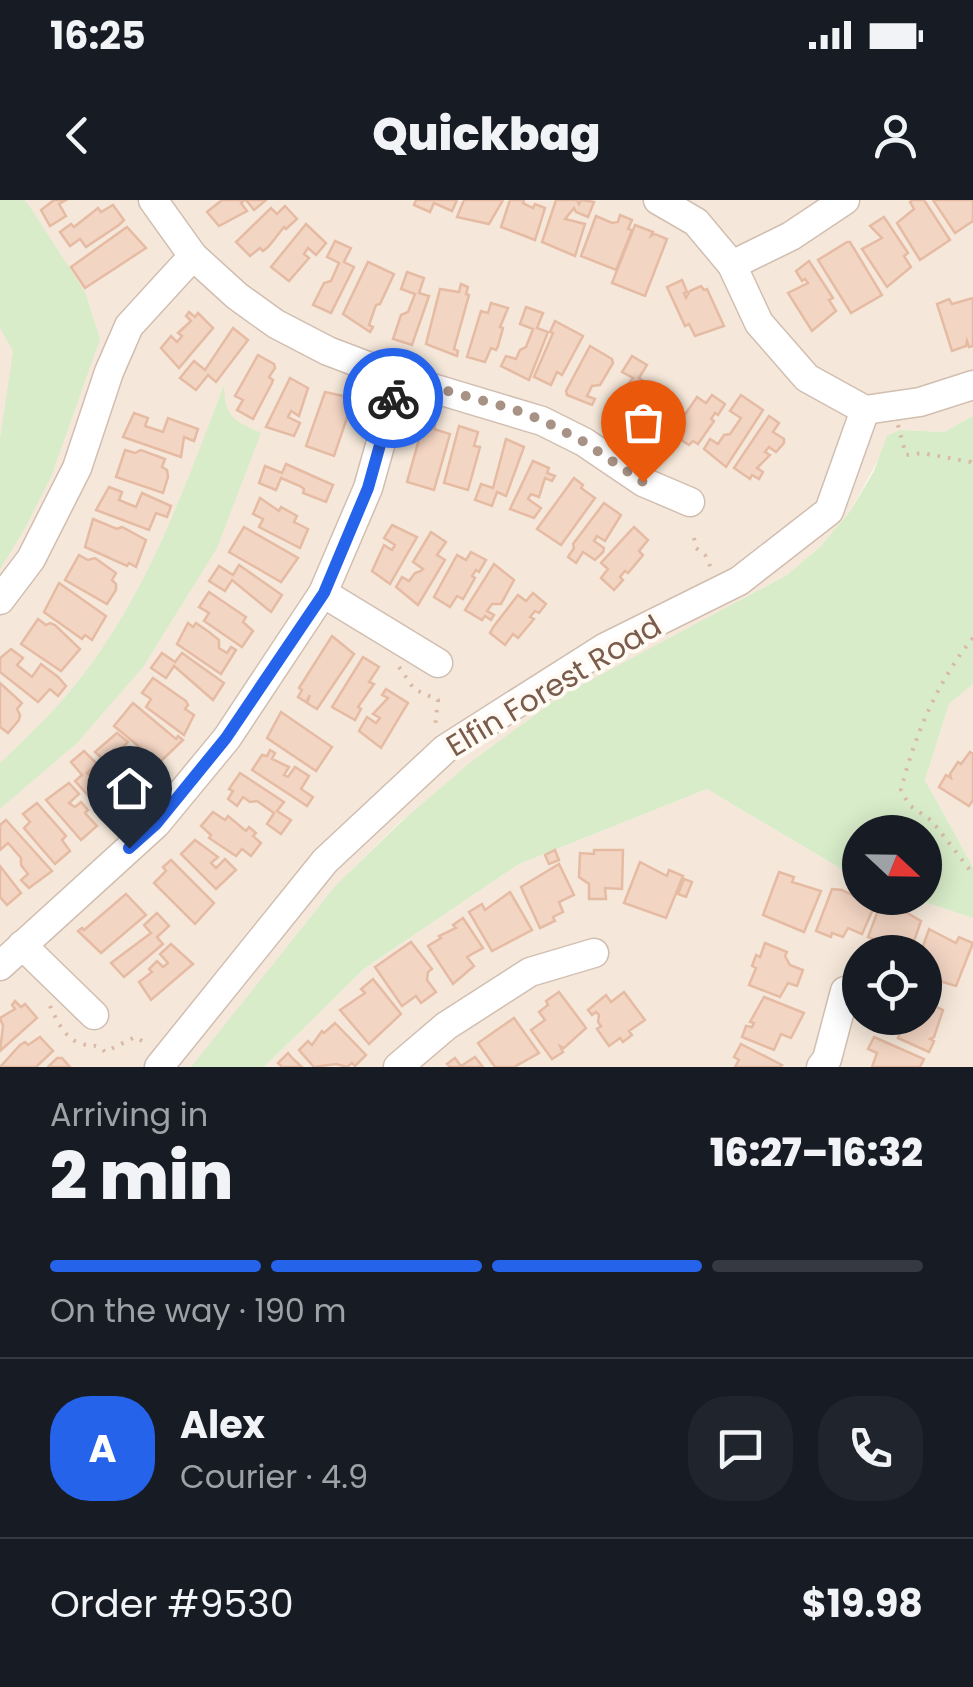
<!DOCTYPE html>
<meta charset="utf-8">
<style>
:root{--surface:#171b24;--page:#20242c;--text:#f1f3f6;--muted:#9ea1a6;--line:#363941;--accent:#2563eb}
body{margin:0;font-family:Poppins,sans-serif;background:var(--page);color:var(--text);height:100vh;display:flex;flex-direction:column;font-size:38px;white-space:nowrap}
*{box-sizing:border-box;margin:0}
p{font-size:32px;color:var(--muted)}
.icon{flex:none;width:55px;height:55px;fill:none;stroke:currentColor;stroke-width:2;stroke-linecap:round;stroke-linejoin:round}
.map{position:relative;height:867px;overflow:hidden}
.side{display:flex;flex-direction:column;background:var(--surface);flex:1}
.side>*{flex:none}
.needle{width:65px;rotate:112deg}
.tools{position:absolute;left:842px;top:615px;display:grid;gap:20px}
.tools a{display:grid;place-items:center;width:100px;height:100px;border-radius:50%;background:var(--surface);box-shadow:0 5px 25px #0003;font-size:50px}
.pin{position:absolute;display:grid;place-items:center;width:85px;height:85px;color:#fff;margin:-102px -42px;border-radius:50% 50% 50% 0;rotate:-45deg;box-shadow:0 0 10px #0007}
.pin .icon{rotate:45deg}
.courier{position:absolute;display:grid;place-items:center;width:100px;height:100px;margin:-50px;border:8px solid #2563eb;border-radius:50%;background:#fff;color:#222;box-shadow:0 2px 12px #0007}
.summary em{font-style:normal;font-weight:800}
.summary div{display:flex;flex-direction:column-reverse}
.summary{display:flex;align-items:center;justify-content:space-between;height:170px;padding:0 50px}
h1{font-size:65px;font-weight:800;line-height:75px}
.bar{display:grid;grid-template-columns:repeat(4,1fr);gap:15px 10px;align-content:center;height:120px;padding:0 50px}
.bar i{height:12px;border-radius:8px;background:var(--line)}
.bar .on{background:var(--accent)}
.bar p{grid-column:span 4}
.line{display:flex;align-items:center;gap:25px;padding:0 50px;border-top:2px solid var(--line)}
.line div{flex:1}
.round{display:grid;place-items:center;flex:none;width:105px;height:105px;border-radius:40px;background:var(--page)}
.status{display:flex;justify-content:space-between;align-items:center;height:70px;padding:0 50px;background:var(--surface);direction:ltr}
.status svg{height:28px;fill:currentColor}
header{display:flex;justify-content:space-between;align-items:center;height:130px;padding:0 50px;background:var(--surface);font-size:45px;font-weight:800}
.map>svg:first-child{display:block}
.residential{fill:#f5e8da;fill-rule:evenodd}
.green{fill:#d8ecc9}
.building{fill:#f3d5c3;stroke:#e6bba3;stroke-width:2.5}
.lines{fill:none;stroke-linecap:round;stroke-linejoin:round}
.minor-casing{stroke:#d1beb0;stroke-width:31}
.path{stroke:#d9b8a5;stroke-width:4;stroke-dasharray:2.5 8;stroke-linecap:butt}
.minor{stroke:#fff;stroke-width:28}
.done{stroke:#a89285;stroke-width:10;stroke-dasharray:0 18}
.route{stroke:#2563eb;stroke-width:12}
.labels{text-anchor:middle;stroke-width:8;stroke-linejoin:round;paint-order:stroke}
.street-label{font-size:30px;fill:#7a5c4d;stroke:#fffaf3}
</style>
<div class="status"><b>16:25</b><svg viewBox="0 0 49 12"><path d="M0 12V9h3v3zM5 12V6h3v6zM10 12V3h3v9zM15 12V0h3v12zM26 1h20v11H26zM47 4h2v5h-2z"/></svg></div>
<header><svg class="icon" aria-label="back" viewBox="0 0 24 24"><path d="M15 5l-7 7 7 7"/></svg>Quickbag<svg class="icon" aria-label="person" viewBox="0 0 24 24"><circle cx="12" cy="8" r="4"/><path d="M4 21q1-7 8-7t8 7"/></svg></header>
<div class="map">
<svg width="973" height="867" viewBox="0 0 973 867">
<rect width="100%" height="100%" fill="#fdf6ec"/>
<!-- residential -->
<g class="residential">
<path d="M0,0h973v216l-29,16 -44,-2 -15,17 -34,63 -31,37 -33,28 -47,25 -339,221 -65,64 -144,182h-192z"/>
<path d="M973,484v183l-48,-87 24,-76z"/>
<path d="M707,589l153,91v18h52l61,20v149h-709l101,-99 154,-104zM860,752h65v66h-65z"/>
</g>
<!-- green -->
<g class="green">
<path d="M0,0h24l4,4 57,88 15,47 -49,138 -27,53 -24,39v-130l13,-88 -13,-23z"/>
<path d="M224,185c1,33 9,35 37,48l-44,115 -74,119 -66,76 -77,66v-46c27,-26 56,-53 79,-83 69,-87 106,-193 145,-295z"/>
<path d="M973,216v268l-24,20 -24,76 48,87v51l-61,-20h13v-66h-65v48l-153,-91 -188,75 -154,104 -101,99h-73l145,-182 65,-63 71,-61 89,-65 226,-121 33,-28 31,-37 23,-39 13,-35 13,-6 44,2z"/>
</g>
<!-- building -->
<g class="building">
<path d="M54,0h12l-7,4 7,12 -16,10 -9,-16z"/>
<path d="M222,0h23l-4,3 6,8 -28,15 -12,-14z"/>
<path d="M246,0h20l-12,10z"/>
<path d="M416,0h41l-5,11 -18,-8 -4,9 -16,-7z"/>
<path d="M464,0h39l-14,24 -32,-7z"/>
<path d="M510,0h14l-1,3 10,5 2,-4 10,4 -10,32 -34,-13z"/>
<path d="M556,0h21l2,4 2,-4 13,2 -6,15 -12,-5 -2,-4 -9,11 20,5 -10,32 -33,-14z"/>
<path d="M913,0h11l26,40 -30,20 -23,-37 17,-14 -4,-7z"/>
<path d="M933,0h40v21l-18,12z"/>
<path d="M113,5l11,15 -5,5 -33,22 -6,-8 -10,7 -10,-14 11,-8 3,3 24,-19 3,4z"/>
<path d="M285,6l12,13 -11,10 -2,-2 -15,19 -6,5 -3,-3 -10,8 -14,-14 35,-34 6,6z"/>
<path d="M620,15l12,5 -4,9 4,1 -16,40 -35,-14 15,-40 16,7 6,-1z"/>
<path d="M884,17l24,36 -4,3 7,11 -24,20 -25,-38 20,-11 -12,-12z"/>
<path d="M306,24l20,19 -10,12 -8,-7 -4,6 5,4 -20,23 -18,-14z"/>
<path d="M635,25l18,7 -2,4 4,-2 12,5 -22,57 -33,-13z"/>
<path d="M127,27l19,21 -61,40 -14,-21z"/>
<path d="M335,41l16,7 -7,14 10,5 -23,46 -18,-8 11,-22 7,-2 8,-18 -12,-6z"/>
<path d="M847,42h3l32,53 -31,18 -33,-53z"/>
<path d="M809,61l24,37 -4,2 7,11 -24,20 -24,-38 20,-10 -3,-4 -3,2 -6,-10z"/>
<path d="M368,62l26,12 -14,30 -4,1 -7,20 4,2 -3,5 -27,-18z"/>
<path d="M407,72l17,6 -5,15 10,3 -17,49 -19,-6 8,-24 7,-3 7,-18 -14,-5z"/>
<path d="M682,80l5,12 -3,1 2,5 4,-7 11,-5 3,4 3,-1 17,37 -29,10 -6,-12 -4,2 -18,-39z"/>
<path d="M461,84l7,3 -2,7 3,1 -15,54 4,2 -1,5 -31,-12 14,-55 19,3z"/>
<path d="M973,98v48l-4,1 -2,-6 -1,5 -14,5 -15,-47 12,-5 3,5z"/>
<path d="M491,103l17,5 -8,19 3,1 -5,18 -2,4 -5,-2 -6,14 -18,-5 14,-46 7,2z"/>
<path d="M526,107l17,6 -6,15 11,4 -19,48 -28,-14 5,-10 10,3 4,-9 6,-3 7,-18 -13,-5z"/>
<path d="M189,112l6,5 3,-4 15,15 -34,40 -18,-20 10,-12 6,6 5,-6 -4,-3 13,-12 -5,-5z"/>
<path d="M555,121l28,15 -21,39 -5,-3 -6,13 -17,-8 19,-44 -3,-1z"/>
<path d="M233,128l15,12 -32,42 -8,-7 -12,15 -16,-12 14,-17 11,9z"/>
<path d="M590,146l22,13 1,4 -13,22 -8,1 -5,10 8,3 -3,6 -25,-10 -1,-4z"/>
<path d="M258,155l16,9 1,4 -6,9 4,3 -1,3 -19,36 -16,-9 6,-10 -8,-4z"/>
<path d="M632,156l15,9 -8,13 8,6 -27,43 -17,-10 30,-39 -11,-6z"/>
<path d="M290,178l18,10 -9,28 -8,-5 -3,6 12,6 -6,13 -28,-9z"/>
<path d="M660,187l20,16 -9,13 -10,-7 -3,6 7,4 -14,16 6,5 -3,4 -6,-4 -2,3 -16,-11v-3z"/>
<path d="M325,192l32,7 -2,5 -3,-1 -18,53 -28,-10z"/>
<path d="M712,195l13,9 -7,11 -3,-2 -4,6 3,2 -16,23 -5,-3 -4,4 -11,-7 3,-5 -6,-4 22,-32 9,6z"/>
<path d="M741,195l22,15 -37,57 -22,-18 6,-10 8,5 6,-9 6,-1 11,-16 -11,-7z"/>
<path d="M134,213l14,5 -3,8 18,6 5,-14 30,11 -4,12 -10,-4 -3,20 -58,-20z"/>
<path d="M769,216l10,7 -6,9 11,7v4l-8,9 -7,-5 -4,5 5,3 -13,13 6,4 -4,7 -7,-4 -2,4 -16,-11z"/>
<path d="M424,222l11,3 -1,4 16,5 -16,56 -27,-8z"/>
<path d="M459,226l19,6 -4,14 6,1 -12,43 -24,-7z"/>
<path d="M506,239l18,8 -18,49 -9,-4 -5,14 -17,-6 6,-16 12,4z"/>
<path d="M125,250l10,3 6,-3 24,9 -3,8 5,3 1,7 -5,16 -47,-16z"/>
<path d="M533,261l16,7 -2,5 8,3 -3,5 -7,-3 -6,19 -8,-3 -3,5 13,9 -7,10 -24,-9z"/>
<path d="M286,264l47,21 -7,17 -23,-9 1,-4 -4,-3 -19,-8 -5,12 -17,-7 6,-17 17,7z"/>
<path d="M574,278l9,7 -2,3 14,10 -34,47 -24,-16z"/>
<path d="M109,287l13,5 -3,8 17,7 6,-14 29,13 -4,11 -11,-4 -7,17 -53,-20z"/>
<path d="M260,298l19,13 2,-4 16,9 -3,6 14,7 -8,19 -41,-21 4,-8 -10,-5z"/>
<path d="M604,303l17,12 -16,26 -8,-5 -3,5 10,7 -1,4 -8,8 -12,-8 -7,11 -8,-6 6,-9 -1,-4z"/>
<path d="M93,319l24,10 5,-2 24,13 -10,27 -7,-4 -2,3 -42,-19z"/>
<path d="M392,325l25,12 -27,47 -18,-13 12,-26 8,5 3,-5 -11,-7z"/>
<path d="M244,327l54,31 -17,24 -52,-30z"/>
<path d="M634,327l14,13 -9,11 4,4 -15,18 -3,-2 -5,6 3,3 -9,10 -13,-12 7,-9 -7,-6z"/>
<path d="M431,332l15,10 -9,13 8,5 -27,45 -22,-18 6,-10 7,4 6,-8 6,-2 2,-2 -10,-7z"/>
<path d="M471,352l15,8 -7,12 -3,-2 -4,6 3,2 -12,21 -6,-3 -7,11 -16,-10 23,-42 9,5z"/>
<path d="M79,355l9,5 7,-2 21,15 -4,7 4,4v6l-9,14 -42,-24z"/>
<path d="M494,364l20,16 -13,24h-9l-5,7 7,4 -3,5 -6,-4 -3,4 -17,-10z"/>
<path d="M239,365l43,30 -11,17 -39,-32 -7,11 -16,-10 10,-15 14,9z"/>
<path d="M59,383l47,33 -14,24 -7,-5 -3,4 -38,-27z"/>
<path d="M209,392l37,25 -3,5 10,9 -11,16 -38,-26 5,-8 -10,-6z"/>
<path d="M533,393l13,11 -7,9 -4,-2 -5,6 4,2 -16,19 -5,-4 -8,11 -15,-12 4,-7 24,-31 8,6z"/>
<path d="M38,419l8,6 4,-2 5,2 25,24 -19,22 -40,-27z"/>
<path d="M188,423l5,4 3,-4 13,9 10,8v8l8,5 4,-6 5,3 -15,24 -44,-30z"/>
<path d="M332,436l22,18 -37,55 -10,-6 3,-8 -4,7 -8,-5 4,-7 -3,-2z"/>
<path d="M11,449l12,9 -6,7 15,12 9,-13 17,13 8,9 -8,10 -8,-7 -12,13 -38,-30v-14z"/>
<path d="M162,453l13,9 7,-9 42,30 -11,17 -39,-34 -8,12 -15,-10z"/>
<path d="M363,457l16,10 -10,15 5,2 -16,23 3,2 -6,11 -23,-13z"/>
<path d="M153,478l33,23 2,4 -3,4 9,6 -10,20 -38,-28 5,-8 -9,-6z"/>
<path d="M0,483l22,20 -5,6 3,6 -1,5 -11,13 -8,-6z"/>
<path d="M386,489l22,14 -27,45 -22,-17 8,-14 9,6 4,-5 -7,-4 15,-16 -6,-3z"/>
<path d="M133,503l43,36 2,-3 5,4 -24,23 -45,-37z"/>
<path d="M281,512l51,35 -16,24 -49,-33z"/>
<path d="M117,533l11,9 -9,10 7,4 5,-6 19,21 -14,17 -41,-36z"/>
<path d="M270,550l5,3 -3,6 17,8 -5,8 4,2 7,-10 14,9 -8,13 12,8 -6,9 -55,-36 10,-15 5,1z"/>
<path d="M84,551l13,13 -10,9 37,34 -14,12 -35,-38 7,-6 -11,-13z"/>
<path d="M970,552l3,2v46l-4,6 -30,-19 7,-12 5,3 -1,-4 8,-12 3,2z"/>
<path d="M240,573l44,29 -7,9 14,9 -10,14 -14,-10 7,-11 -17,-12 -7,1 -7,-5 -6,9 -9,-7 5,-8 -4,-2z"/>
<path d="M69,583l10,11 -10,9 6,4 6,-5 7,8 -3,3 12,13 -16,14 -35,-40z"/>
<path d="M37,603l29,33 -4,4 8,11 -15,13 -31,-36 6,-6 -7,-8z"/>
<path d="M213,612l12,8 3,-4 18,15 3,-4 7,6 -3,3 8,7 -10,13 -9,-7 -6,7 -27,-18 2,-3 -10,-9z"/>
<path d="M6,620l46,51 -23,17 -8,-8 7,-6 -7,-9v-7l-13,-15 -8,7v-25z"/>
<path d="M195,640l23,17 -7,6 5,5 9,-9 11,11 -20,19 -35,-35z"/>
<path d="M555,650l4,10 -10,4 -4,-9z"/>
<path d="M594,650h29l-1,39 -17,-1 1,11h-17v-15l-10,-7 1,-24 14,1z"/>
<path d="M171,660l43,43 -19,21 -41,-41 12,-12 -3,-4z"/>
<path d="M640,662l27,14 2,-6 14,6 -17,42 -42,-15z"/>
<path d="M559,664l15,31 -15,7 4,10 -10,5 2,4 -15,7 -19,-41z"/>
<path d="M0,666l21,27 -14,12 -7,-8z"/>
<path d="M779,672l15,5 -2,5 29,9 -17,41 -41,-17z"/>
<path d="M684,679l8,3 -6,15 -8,-3z"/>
<path d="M832,689l10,1 20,10 7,-2 8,2 -15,34 -14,-6 -5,9 -11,-4 -1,4 -15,-6z"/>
<path d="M510,692l22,38 -40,21 -23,-39 13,-8 3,6z"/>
<path d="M126,694l20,21 -45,38 -23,-22 4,-3 2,2z"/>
<path d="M880,705l18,6 1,-3 22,13 -7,20 -5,-2 -4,7h-4l-3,5 4,1h-23l4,-9 -15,-6z"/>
<path d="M157,713l12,13 -12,11 6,7 -39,33 -13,-14 40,-30 -7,-8z"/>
<path d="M463,718l20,30 -16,9 7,9 -21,18 -25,-38 13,-8 -2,-2 17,-8 -3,-3z"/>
<path d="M929,729l27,14 3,-6 14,6 -17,43 -30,-9 -1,-25h-4z"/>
<path d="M411,742l21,27 -4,3 -1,8 9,12 -15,11 -5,-7 -14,10 -27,-39z"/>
<path d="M765,743l22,9 -2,4 5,9 13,5 -6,16 -9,-3 -8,14 -31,-12 7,-17 -4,-2 4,-11 4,2z"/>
<path d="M171,744l22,20 -42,36 -12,-18 13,-10 -3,-3 8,-8 6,6 5,-4 -8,-9z"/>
<path d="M373,779l28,35 -32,30 -29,-34 25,-17 -4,-4z"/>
<path d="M559,792l27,36 -22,20 -4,-2 3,6 -11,7 -21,-29 14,-10 -6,-8 9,-7 -2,-4z"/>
<path d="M624,792l21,28 -16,11 3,4 -9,7 -3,-4 -11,8 -12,-17 4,-3 -3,-4 1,-7 -3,-3 -4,3 -4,-5 18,-15 5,7z"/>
<path d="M764,797l40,16 -13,25 -10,-4 -7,16 -32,-13 4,-11 6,1 2,-4 -4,-1z"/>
<path d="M15,801l6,6 4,-3 12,14 -37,33 3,-25 -3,-8 15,-9 -3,-4z"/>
<path d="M925,802l18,8 -9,27 -4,2 4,2 -5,11 -31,-14 7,-16 -10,-4h30z"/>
<path d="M514,818l25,35 -25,14h-19l-17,-24z"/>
<path d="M335,823l31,32 -11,11 -3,-3 -5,4 -11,-3 -22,3 -15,-17 9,-9 4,4 10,-14 2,2z"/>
<path d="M40,837l13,14 -17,16h-36l20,-22 5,-3 3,3z"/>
<path d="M874,837l50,22 -4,8h-48l5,-14 -9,-4z"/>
<path d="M741,844l41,21 -2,2h-45l4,-7 -5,-3z"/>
<path d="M288,853l5,6 9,8h-20l-4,-4z"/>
<path d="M475,857l8,10h-33l-3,-3 8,-6 6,8z"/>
<path d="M57,858h5l8,9h-22z"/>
</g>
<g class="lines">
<!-- minor casing -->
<g class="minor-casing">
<g id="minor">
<path d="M153,0l40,56 44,40 39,28 52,27 71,27 143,43 42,21 59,40 47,20"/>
<path d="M658,0l38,22 36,43 27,58 48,55 58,32"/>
<path d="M732,65l59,-29 54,-36"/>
<path d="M865,210l55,-8 53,-17"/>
<path d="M323,393l115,70"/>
<path d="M0,400l31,-41 46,-91 32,-96 20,-46 64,-70"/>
<path d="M22,745l72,70"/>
<path d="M0,766l156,-142 71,-86 96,-145 45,-105 31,-110"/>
<path d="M159,867l166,-206 120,-112 159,-101 135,-67 90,-70 36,-101"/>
<path d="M398,867l48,-41 84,-54 64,-19"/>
<path d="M821,867l6,-8 18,-68"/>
</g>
</g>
<!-- path -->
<g class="path">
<path d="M898,225l8,30 16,-2 49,9 2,4"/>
<path d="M694,338l2,10 9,7 6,13"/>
<path d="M973,438c-35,42 -59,99 -72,152l8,15 23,16 41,53"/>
<path d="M399,467l15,22 24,11 -3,27"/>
<path d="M50,806c7,15 15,33 32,38 11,3 15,-1 23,8l30,-15 12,7"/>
</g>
<!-- minor -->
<use href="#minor" class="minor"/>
</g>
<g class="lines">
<!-- done -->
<path class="done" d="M393,198l6,-20 111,30 32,12 42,22 59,40"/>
<!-- route -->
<path class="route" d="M129,648l27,-24 70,-86 98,-145 44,-105 25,-90"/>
</g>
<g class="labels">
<!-- street labels -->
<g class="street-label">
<text transform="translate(554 486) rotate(-31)" y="10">Elfin Forest Road</text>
</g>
</g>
</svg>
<div class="tools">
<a><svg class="needle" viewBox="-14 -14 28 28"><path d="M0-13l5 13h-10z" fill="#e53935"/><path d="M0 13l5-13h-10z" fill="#9ea1a6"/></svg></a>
<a><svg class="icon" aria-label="locate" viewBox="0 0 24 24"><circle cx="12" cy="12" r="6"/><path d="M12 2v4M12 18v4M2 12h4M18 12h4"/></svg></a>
</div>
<div class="pin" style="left:643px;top:282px;background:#ea580c"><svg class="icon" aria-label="bag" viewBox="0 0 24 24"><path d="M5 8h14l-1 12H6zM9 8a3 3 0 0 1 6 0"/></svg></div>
<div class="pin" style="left:129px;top:648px;background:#1f2937"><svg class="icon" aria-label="home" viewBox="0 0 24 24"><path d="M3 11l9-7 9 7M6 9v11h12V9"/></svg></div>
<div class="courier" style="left:393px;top:198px"><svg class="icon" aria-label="bike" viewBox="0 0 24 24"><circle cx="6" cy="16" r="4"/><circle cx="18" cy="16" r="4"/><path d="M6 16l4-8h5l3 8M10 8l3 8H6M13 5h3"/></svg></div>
</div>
<section class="side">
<div class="summary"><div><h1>2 min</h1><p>Arriving in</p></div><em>16:27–16:32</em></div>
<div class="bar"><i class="on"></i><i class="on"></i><i class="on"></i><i></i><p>On the way · 190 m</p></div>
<div class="line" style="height:180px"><b class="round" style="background:var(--accent);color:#fff">A</b><div><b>Alex</b><p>Courier · 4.9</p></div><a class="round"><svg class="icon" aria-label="chat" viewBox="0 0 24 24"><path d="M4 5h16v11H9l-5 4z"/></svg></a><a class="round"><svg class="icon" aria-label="phone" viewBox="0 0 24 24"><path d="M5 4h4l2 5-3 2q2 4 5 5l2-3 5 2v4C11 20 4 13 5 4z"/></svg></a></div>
<div class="line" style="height:130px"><div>Order #9530</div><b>$19.98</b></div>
</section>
